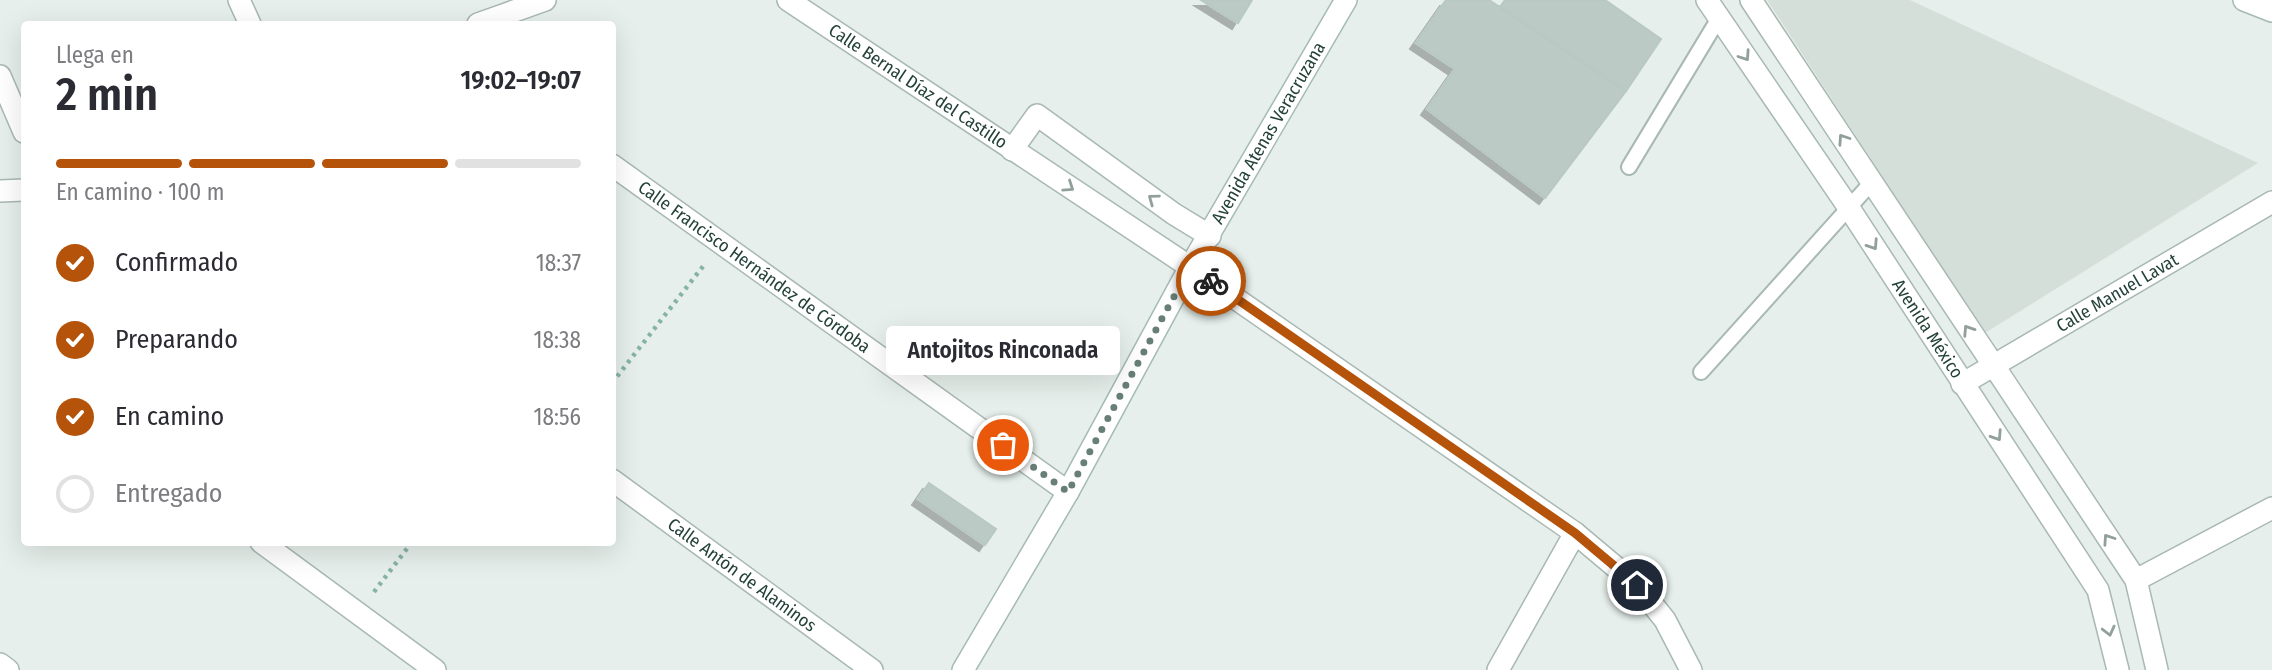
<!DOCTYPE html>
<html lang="es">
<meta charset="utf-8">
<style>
:root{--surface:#fff;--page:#f7f7f7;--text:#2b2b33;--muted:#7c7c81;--line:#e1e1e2;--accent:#b45309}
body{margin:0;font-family:"Fira Sans Condensed",sans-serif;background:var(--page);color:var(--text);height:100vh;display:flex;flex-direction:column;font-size:26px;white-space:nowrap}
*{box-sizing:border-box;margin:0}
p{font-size:23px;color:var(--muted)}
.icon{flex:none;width:38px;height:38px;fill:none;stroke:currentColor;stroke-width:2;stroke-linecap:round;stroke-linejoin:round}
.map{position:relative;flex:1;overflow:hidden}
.panel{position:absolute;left:21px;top:21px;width:595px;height:525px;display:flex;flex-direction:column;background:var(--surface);border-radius:7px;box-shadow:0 7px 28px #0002}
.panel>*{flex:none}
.pin{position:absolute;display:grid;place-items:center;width:60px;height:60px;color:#fff;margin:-30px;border:4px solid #fff;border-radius:50%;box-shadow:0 2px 7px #0007}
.courier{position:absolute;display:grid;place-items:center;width:70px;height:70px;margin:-35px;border:5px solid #b45309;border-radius:50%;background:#fff;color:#222;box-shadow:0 2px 9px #0007}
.bubble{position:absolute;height:49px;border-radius:7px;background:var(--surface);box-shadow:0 7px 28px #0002;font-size:23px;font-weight:600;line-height:49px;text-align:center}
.overview em{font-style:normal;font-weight:600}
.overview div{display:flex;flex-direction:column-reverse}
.overview{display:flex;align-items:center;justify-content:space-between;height:119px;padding:0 35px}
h1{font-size:46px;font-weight:600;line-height:52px}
.bar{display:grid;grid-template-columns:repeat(4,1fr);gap:10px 7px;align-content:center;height:84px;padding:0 35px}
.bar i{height:9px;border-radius:5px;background:var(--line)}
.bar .selected{background:var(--accent)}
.bar p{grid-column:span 4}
ol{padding:0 35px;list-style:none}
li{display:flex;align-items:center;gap:21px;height:77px}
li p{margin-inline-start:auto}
li .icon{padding:7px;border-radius:50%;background:var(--accent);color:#fff;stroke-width:4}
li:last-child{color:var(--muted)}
li i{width:38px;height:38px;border:4px solid var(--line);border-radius:50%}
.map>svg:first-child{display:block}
.built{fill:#d4dfda}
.building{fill:#bbcac4;stroke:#b8c9c2;stroke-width:2;filter:url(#shadow)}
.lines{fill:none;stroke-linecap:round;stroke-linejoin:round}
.lane-casing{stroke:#a8b8b2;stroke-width:18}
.street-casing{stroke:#a8b8b2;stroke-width:24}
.secondary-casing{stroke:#a4bbb3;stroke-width:24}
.path{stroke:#86b3a5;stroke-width:4.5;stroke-dasharray:3.5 5;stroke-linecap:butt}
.lane{stroke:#fff;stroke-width:14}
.street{stroke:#fff;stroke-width:21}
.secondary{stroke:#fff;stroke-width:21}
.oneway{stroke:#92a09c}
.done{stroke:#687f78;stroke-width:7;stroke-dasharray:0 12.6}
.route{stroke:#b45309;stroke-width:9}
.labels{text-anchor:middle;stroke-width:6;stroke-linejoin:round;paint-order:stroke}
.street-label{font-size:18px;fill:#24423a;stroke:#f7fbf9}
</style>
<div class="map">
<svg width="2272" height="670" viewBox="0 0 2272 670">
<defs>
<filter id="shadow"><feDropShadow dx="-6" dy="6" stdDeviation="0" flood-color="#0004"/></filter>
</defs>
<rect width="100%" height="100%" fill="#e6efeb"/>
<!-- built -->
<path class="built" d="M1767,0h143l348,163 -273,170z"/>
<!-- building -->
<g class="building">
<path d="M1201,0h51l-14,23z"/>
<path d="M1446,0h43l137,91 -81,107 -118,-89 28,-40 -39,-26z"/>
<path d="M1505,0h100l56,39 -35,52 -126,-84z"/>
<path d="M929,483l67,46 -11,16 -67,-46z"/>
</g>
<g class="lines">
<!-- lane casing -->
<g class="lane-casing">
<g id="lane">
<path d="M1629,167l90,-149"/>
<path d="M1701,372l171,-190"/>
</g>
</g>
<!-- street casing -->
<g class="street-casing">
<g id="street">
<path d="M239,0l11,24"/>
<path id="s1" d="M788,0l402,267 385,266 62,52 28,35 26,50"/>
<path id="s2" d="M1707,0l142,208 249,382 20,80"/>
<path d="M1751,0l385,580 21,90"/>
<path d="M478,24l67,-24"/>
<path d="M0,76l24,56"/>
<path d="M1012,150l25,-35 137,99 36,22"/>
<path id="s3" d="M612,165l456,327"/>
<path d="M0,191l24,-1"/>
<path id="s4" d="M1962,384l310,-182"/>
<path id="s5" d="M612,480l260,190"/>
<path d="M261,542l174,128"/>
<path d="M2136,580l136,-72"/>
<path d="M0,664l8,6"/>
<path d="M1498,670l77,-137"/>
</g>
</g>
<!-- secondary casing -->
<g class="secondary-casing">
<g id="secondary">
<path d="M2244,0l28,11"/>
<path id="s6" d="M963,670l105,-178 122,-225 156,-267"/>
</g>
</g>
<!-- path -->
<g class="path">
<path d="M612,383l92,-118"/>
<path d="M374,592l38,-50"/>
</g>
<!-- lane -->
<use href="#lane" class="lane"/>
<!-- street -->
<use href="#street" class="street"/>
<!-- secondary -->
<use href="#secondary" class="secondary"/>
</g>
<!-- one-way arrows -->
<defs><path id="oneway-chevron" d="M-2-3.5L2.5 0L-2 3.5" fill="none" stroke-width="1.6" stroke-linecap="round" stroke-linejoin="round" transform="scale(1.75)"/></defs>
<g class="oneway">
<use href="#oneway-chevron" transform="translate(1745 56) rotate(56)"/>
<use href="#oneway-chevron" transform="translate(1843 139) rotate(-124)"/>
<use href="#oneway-chevron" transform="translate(1069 187) rotate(34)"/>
<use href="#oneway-chevron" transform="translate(1153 199) rotate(-144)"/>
<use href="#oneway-chevron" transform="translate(1873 245) rotate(57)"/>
<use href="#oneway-chevron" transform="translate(1968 330) rotate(-123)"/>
<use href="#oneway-chevron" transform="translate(1997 436) rotate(57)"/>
<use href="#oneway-chevron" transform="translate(2108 539) rotate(-124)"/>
<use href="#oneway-chevron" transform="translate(2109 631) rotate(76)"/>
</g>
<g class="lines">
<!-- done -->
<path class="done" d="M1003,445l65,47 122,-225 21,14"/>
<!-- route -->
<path class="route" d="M1211,281l364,252 62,52"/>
</g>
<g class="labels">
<!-- street labels -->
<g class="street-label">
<text dy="6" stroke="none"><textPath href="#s1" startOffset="156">Calle Bernal Díaz del Castillo</textPath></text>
<text dy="6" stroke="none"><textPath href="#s6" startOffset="618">Avenida Atenas Veracruzana</textPath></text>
<text dy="6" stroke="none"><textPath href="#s3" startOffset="175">Calle Francisco Hernández de Córdoba</textPath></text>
<text dy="6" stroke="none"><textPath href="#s4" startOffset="180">Calle Manuel Lavat</textPath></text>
<text dy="6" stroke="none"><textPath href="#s2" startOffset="396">Avenida México</textPath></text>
<text dy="6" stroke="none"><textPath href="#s5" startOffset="161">Calle Antón de Alaminos</textPath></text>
</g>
</g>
</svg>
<div class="pin" style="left:1003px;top:445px;background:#ea580c"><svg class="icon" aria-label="bag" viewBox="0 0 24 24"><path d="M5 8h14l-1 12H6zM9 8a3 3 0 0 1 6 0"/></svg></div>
<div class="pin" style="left:1637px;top:585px;background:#1f2937"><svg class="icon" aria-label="home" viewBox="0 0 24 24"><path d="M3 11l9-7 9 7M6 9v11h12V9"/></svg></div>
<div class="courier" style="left:1211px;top:281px"><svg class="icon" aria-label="bike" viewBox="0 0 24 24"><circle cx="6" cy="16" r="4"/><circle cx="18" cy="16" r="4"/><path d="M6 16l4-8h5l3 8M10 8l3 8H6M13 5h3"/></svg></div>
<div class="bubble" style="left:886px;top:326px;width:234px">Antojitos Rinconada</div>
<section class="panel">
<div class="overview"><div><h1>2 min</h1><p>Llega en</p></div><em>19:02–19:07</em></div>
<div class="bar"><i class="selected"></i><i class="selected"></i><i class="selected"></i><i></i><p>En camino · 100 m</p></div>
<ol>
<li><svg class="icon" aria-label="check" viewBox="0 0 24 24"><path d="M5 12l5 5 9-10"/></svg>Confirmado<p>18:37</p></li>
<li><svg class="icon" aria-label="check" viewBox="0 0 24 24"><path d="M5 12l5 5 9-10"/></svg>Preparando<p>18:38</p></li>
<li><svg class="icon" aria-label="check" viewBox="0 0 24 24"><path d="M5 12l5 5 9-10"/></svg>En camino<p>18:56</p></li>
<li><i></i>Entregado</li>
</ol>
</section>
</div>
